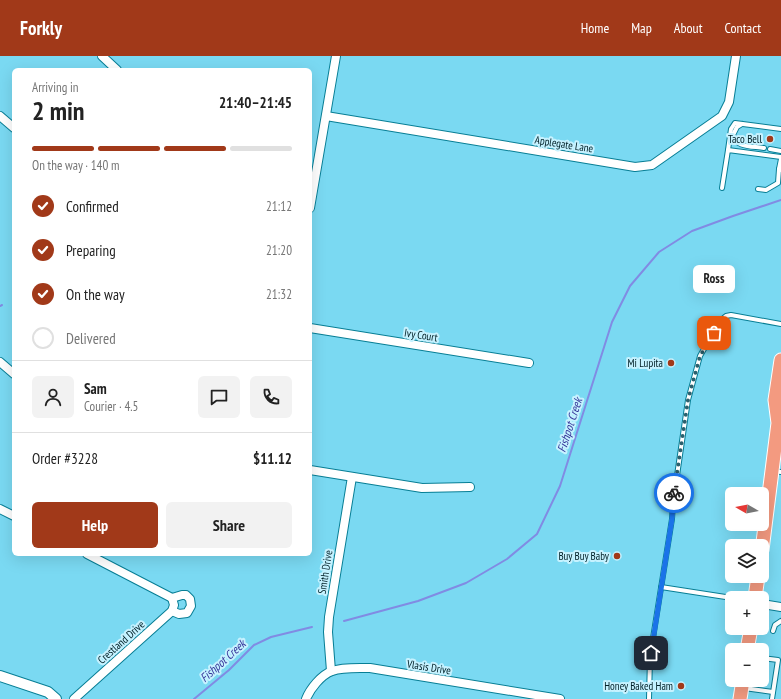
<!DOCTYPE html>
<meta charset="utf-8">
<style>
:root{--surface:#fff;--page:#f2f2f2;--text:#222;--muted:#767676;--line:#e0e0e0;--accent:#a13919}
body{margin:0;font-family:"PT Sans Narrow",sans-serif;background:var(--page);color:var(--text);height:100vh;display:flex;flex-direction:column;font-size:15px;white-space:nowrap}
*{box-sizing:border-box;margin:0}
p{font-size:13px;color:var(--muted)}
.icon{flex:none;width:22px;height:22px;fill:none;stroke:currentColor;stroke-width:2;stroke-linecap:round;stroke-linejoin:round}
.map{position:relative;flex:1;overflow:hidden}
.sheet{position:absolute;left:12px;top:12px;width:300px;height:488px;display:flex;flex-direction:column;background:var(--surface);border-radius:6px;box-shadow:0 4px 16px #0002}
.sheet>*{flex:none}
.needle{width:26px;rotate:279deg}
.controls{position:absolute;left:725px;top:431px;display:grid;gap:8px}
.controls a{display:grid;place-items:center;width:44px;height:44px;border-radius:6px;background:var(--surface);box-shadow:0 4px 16px #0002;font-size:20px}
.pin{position:absolute;display:grid;place-items:center;width:34px;height:34px;color:#fff;margin:-17px;border-radius:8px;box-shadow:0 2px 6px #0006}
.courier{position:absolute;display:grid;place-items:center;width:40px;height:40px;margin:-20px;border:3px solid #1a73e8;border-radius:50%;background:#fff;color:#222;box-shadow:0 1px 5px #0007}
.bubble{position:absolute;height:28px;border-radius:6px;background:var(--surface);box-shadow:0 4px 16px #0002;font-size:13px;font-weight:700;line-height:28px;text-align:center}
.summary em{font-style:normal;font-weight:700}
.summary div{display:flex;flex-direction:column-reverse}
.summary{display:flex;align-items:center;justify-content:space-between;height:68px;padding:0 20px}
h1{font-size:26px;font-weight:700;line-height:30px}
.bar{display:grid;grid-template-columns:repeat(4,1fr);gap:6px 4px;align-content:center;height:48px;padding:0 20px}
.bar i{height:5px;border-radius:3px;background:var(--line)}
.bar .current{background:var(--accent)}
.bar p{grid-column:span 4}
.line{display:flex;align-items:center;gap:10px;padding:0 20px;border-top:1px solid var(--line)}
.line div{flex:1}
.round{display:grid;place-items:center;flex:none;width:42px;height:42px;border-radius:6px;background:var(--page)}
ol{padding:0 20px;list-style:none}
li{display:flex;align-items:center;gap:12px;height:44px}
li p{margin-inline-start:auto}
li .icon{padding:4px;border-radius:50%;background:var(--accent);color:#fff;stroke-width:4}
li:last-child{color:var(--muted)}
li i{width:22px;height:22px;border:2px solid var(--line);border-radius:50%}
.cta{display:flex;gap:8px;margin-top:auto;padding:8px 20px}
.cta a{flex:1;height:46px;border-radius:6px;background:var(--accent);color:#fff;font-size:16px;font-weight:700;line-height:46px;text-align:center}
.cta a+a{background:var(--page);color:var(--text)}
header{display:flex;align-items:center;gap:24px;box-sizing:border-box;height:56px;padding:0 20px;background:var(--accent);color:#fff}
header strong{font-size:19px}
nav{display:flex;gap:22px;margin-inline-start:auto;font-size:14px}
.map>svg:first-child{display:block}
.lines{fill:none;stroke-linecap:round;stroke-linejoin:round}
.stream{stroke:#818be3;stroke-width:2}
.service-casing{stroke:#077e95;stroke-width:6}
.minor-casing{stroke:#077e95;stroke-width:10}
.tertiary-casing{stroke:#077e95;stroke-width:12}
.trunk-casing{stroke:#fff;stroke-width:15}
.service{stroke:#fff;stroke-width:4}
.minor{stroke:#fff;stroke-width:8}
.tertiary{stroke:#fff;stroke-width:10}
.trunk{stroke:#f39a80;stroke-width:13}
.done{stroke:#2b606d;stroke-width:4;stroke-dasharray:0 7.2}
.route{stroke:#1a73e8;stroke-width:5}
.poi-dot{fill:#a13919;stroke:#c6f2ff;stroke-width:1.5}
.labels{text-anchor:middle;stroke-width:4;stroke-linejoin:round;paint-order:stroke}
.poi-label{font-size:11px;fill:#001f26;stroke:#c6f2ff;text-anchor:end}
.street-label{font-size:11px;fill:#001f26;stroke:#c6f2ff}
.water-label{font-size:12px;font-style:italic;fill:#363499;stroke:#c6f2ff}
</style>
<header>
<strong>Forkly</strong>
<nav><a>Home</a><a>Map</a><a>About</a><a>Contact</a></nav>
</header>
<div class="map">
<svg width="781" height="643" viewBox="0 0 781 643">
<rect width="100%" height="100%" fill="#7ad9f2"/>
<g class="lines">
<!-- stream -->
<g class="stream">
<path d="M0,250l2,-1"/>
<path d="M344,565l74,-20 48,-18 41,-24 30,-25 23,-48 52,-164 18,-36 29,-34 33,-21 41,-15 48,-16"/>
<path d="M194,643l35,-29 25,-25 17,-8 41,-10"/>
</g>
<!-- service casing -->
<g class="service-casing">
<g id="service">
<path d="M742,68l-5,3 -4,8c3,13 19,11 31,13"/>
<path d="M770,93l11,2"/>
<path d="M728,94l3,-21 4,-6 46,6"/>
<path d="M781,114l-2,-1 2,-10"/>
<path d="M722,132l6,-38 53,7"/>
<path d="M758,133l8,1 12,-7 1,-14"/>
<path d="M773,415l8,1"/>
<path d="M661,531l71,11"/>
<path d="M773,575l2,-6 6,-4"/>
<path d="M762,602l16,2 -6,39"/>
<path d="M744,632l29,4"/>
<path d="M649,643l1,-42 22,-138 1,-16 15,-103 12,-44 20,-35 6,-5 5,-1 50,9"/>
</g>
</g>
<!-- minor casing -->
<g class="minor-casing">
<g id="minor">
<path d="M102,0l15,14"/>
<path d="M0,60l14,12"/>
<path d="M326,60l309,51 17,-2 70,-49 7,-14 7,-46"/>
<path d="M310,152l26,-152"/>
<path d="M310,272l219,35"/>
<path d="M0,306l14,12"/>
<path d="M310,414l112,18 48,-1"/>
<path d="M0,453l14,7"/>
<path d="M87,498l85,44"/>
<path d="M172,542l10,-3h4l4,4 1,7 -4,7 -8,1 -7,-3"/>
<path d="M762,548l19,3"/>
<path d="M331,615l-3,-39 1,-15 23,-140"/>
<path d="M74,643l98,-88 2,-6 -2,-7"/>
<path d="M306,643c4,-10 15,-24 26,-28 10,-4 27,-3 38,-3l190,31"/>
</g>
</g>
<!-- tertiary casing -->
<g class="tertiary-casing">
<path id="tertiary" d="M0,620l48,16 8,7"/>
</g>
<!-- trunk casing -->
<g class="trunk-casing">
<g id="trunk">
<path d="M762,494l16,-127 -3,-23 6,-40"/>
<path d="M755,542l3,-22"/>
<path d="M747,594l4,-22"/>
<path d="M740,643l3,-19"/>
</g>
</g>
<!-- service -->
<use href="#service" class="service"/>
<!-- minor -->
<use href="#minor" class="minor"/>
<!-- tertiary -->
<use href="#tertiary" class="tertiary"/>
<!-- trunk -->
<use href="#trunk" class="trunk"/>
</g>
<g class="lines">
<!-- done -->
<path class="done" d="M674,437l14,-93 12,-44 14,-23"/>
<!-- route -->
<path class="route" d="M651,597l21,-134 2,-26"/>
</g>
<!-- markers -->
<g class="poi-dot">
<circle cx="770" cy="83" r="4"/>
<circle cx="671" cy="307" r="4"/>
<circle cx="617" cy="500" r="4"/>
<circle cx="681" cy="630" r="4"/>
</g>
<g class="labels">
<!-- poi labels -->
<g class="poi-label">
<text x="762" y="87">Taco Bell</text>
<text x="663" y="311">Mi Lupita</text>
<text x="609" y="504">Buy Buy Baby</text>
<text x="673" y="634">Honey Baked Ham</text>
</g>
<!-- street labels -->
<g class="street-label">
<text transform="translate(564 88) rotate(9)" y="4">Applegate Lane</text>
<text transform="translate(421 279) rotate(9)" y="4">Ivy Court</text>
<text transform="translate(325 516) rotate(-81)" y="4">Smith Drive</text>
<text transform="translate(121 586) rotate(-42)" y="4">Crestland Drive</text>
<text transform="translate(429 611) rotate(9)" y="4">Vlasis Drive</text>
</g>
<!-- water labels -->
<g class="water-label">
<text transform="translate(570 369) rotate(-72)" y="4">Fishpot Creek</text>
<text transform="translate(223 605) rotate(-42)" y="4">Fishpot Creek</text>
</g>
</g>
</svg>
<div class="controls">
<a><svg class="needle" viewBox="-14 -14 28 28"><path d="M0-13l5 13h-10z" fill="#e53935"/><path d="M0 13l5-13h-10z" fill="#767676"/></svg></a>
<a><svg class="icon" aria-label="layers" viewBox="0 0 24 24"><path d="M12 4l9 5-9 5-9-5zM3 14l9 5 9-5"/></svg></a>
<a>+</a>
<a>−</a>
</div>
<div class="pin" style="left:714px;top:277px;background:#ea580c"><svg class="icon" aria-label="bag" viewBox="0 0 24 24"><path d="M5 8h14l-1 12H6zM9 8a3 3 0 0 1 6 0"/></svg></div>
<div class="pin" style="left:651px;top:597px;background:#1f2937"><svg class="icon" aria-label="home" viewBox="0 0 24 24"><path d="M3 11l9-7 9 7M6 9v11h12V9"/></svg></div>
<div class="courier" style="left:674px;top:437px"><svg class="icon" aria-label="bike" viewBox="0 0 24 24"><circle cx="6" cy="16" r="4"/><circle cx="18" cy="16" r="4"/><path d="M6 16l4-8h5l3 8M10 8l3 8H6M13 5h3"/></svg></div>
<div class="bubble" style="left:693px;top:209px;width:42px">Ross</div>
<section class="sheet">
<div class="summary"><div><h1>2 min</h1><p>Arriving in</p></div><em>21:40–21:45</em></div>
<div class="bar"><i class="current"></i><i class="current"></i><i class="current"></i><i></i><p>On the way · 140 m</p></div>
<ol>
<li><svg class="icon" aria-label="check" viewBox="0 0 24 24"><path d="M5 12l5 5 9-10"/></svg>Confirmed<p>21:12</p></li>
<li><svg class="icon" aria-label="check" viewBox="0 0 24 24"><path d="M5 12l5 5 9-10"/></svg>Preparing<p>21:20</p></li>
<li><svg class="icon" aria-label="check" viewBox="0 0 24 24"><path d="M5 12l5 5 9-10"/></svg>On the way<p>21:32</p></li>
<li><i></i>Delivered</li>
</ol>
<div class="line" style="height:72px"><a class="round"><svg class="icon" aria-label="person" viewBox="0 0 24 24"><circle cx="12" cy="8" r="4"/><path d="M4 21q1-7 8-7t8 7"/></svg></a><div><b>Sam</b><p>Courier · 4.5</p></div><a class="round"><svg class="icon" aria-label="chat" viewBox="0 0 24 24"><path d="M4 5h16v11H9l-5 4z"/></svg></a><a class="round"><svg class="icon" aria-label="phone" viewBox="0 0 24 24"><path d="M5 4h4l2 5-3 2q2 4 5 5l2-3 5 2v4C11 20 4 13 5 4z"/></svg></a></div>
<div class="line" style="height:52px"><div>Order #3228</div><b>$11.12</b></div>
<div class="cta"><a>Help</a><a>Share</a></div>
</section>
</div>
